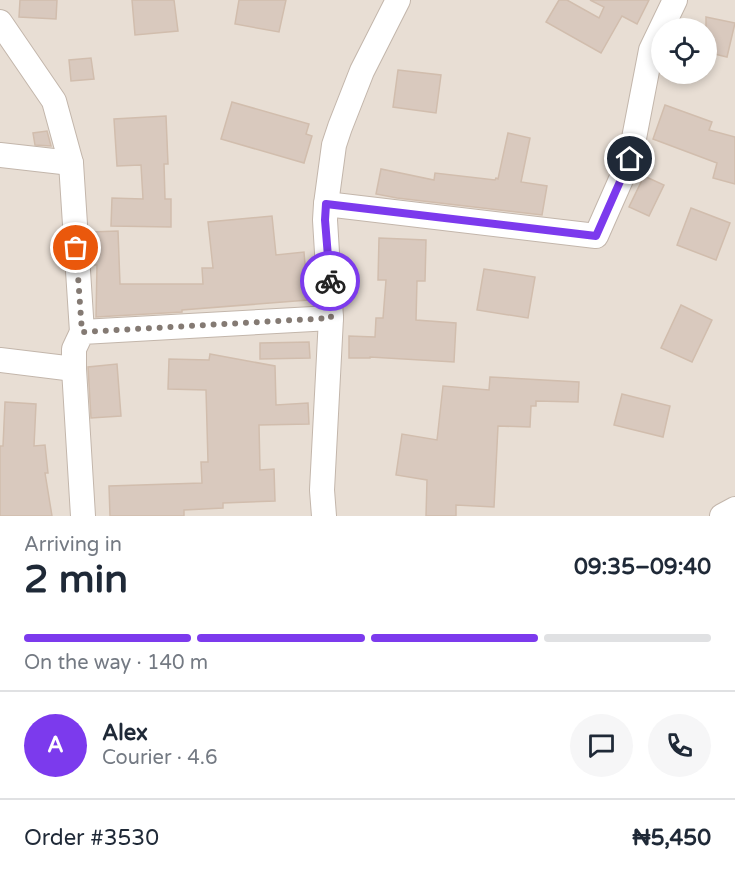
<!DOCTYPE html>
<meta charset="utf-8">
<style>
:root{--surface:#fff;--page:#f6f6f7;--text:#1f2937;--muted:#747a83;--line:#e0e1e3;--accent:#7c3aed}
body{margin:0;font-family:"Varela Round",sans-serif;background:var(--page);color:var(--text);height:100vh;display:flex;flex-direction:column;font-size:22px;white-space:nowrap}
*{box-sizing:border-box;margin:0}
p{font-size:20px;color:var(--muted)}
.icon{flex:none;width:33px;height:33px;fill:none;stroke:currentColor;stroke-width:2;stroke-linecap:round;stroke-linejoin:round}
.map{position:relative;height:516px;overflow:hidden}
.panel{display:flex;flex-direction:column;background:var(--surface);flex:1}
.panel>*{flex:none}
.fabs{position:absolute;left:651px;top:18px;display:grid;gap:12px}
.fabs a{display:grid;place-items:center;width:66px;height:66px;border-radius:50%;background:var(--surface);box-shadow:0 3px 9px #0003;font-size:30px}
.pin{position:absolute;display:grid;place-items:center;width:51px;height:51px;color:#fff;margin:-26px;border:3px solid #fff;border-radius:50%;box-shadow:0 2px 6px #0007}
.courier{position:absolute;display:grid;place-items:center;width:60px;height:60px;margin:-30px;border:4px solid #7c3aed;border-radius:50%;background:#fff;color:#222;box-shadow:0 2px 8px #0007}
.headline em{font-style:normal;font-weight:700}
.headline div{display:flex;flex-direction:column-reverse}
.headline{display:flex;align-items:center;justify-content:space-between;height:102px;padding:0 24px}
h1{font-size:39px;font-weight:700;line-height:45px}
.bar{display:grid;grid-template-columns:repeat(4,1fr);gap:9px 6px;align-content:center;height:72px;padding:0 24px}
.bar i{height:8px;border-radius:4px;background:var(--line)}
.bar .selected{background:var(--accent)}
.bar p{grid-column:span 4}
.line{display:flex;align-items:center;gap:15px;padding:0 24px;border-top:2px solid var(--line)}
.line div{flex:1}
.round{display:grid;place-items:center;flex:none;width:63px;height:63px;border-radius:32px;background:var(--page)}
.map>svg:first-child{display:block}
.residential{fill:#e8ded4;fill-rule:evenodd}
.building{fill:#d9c9be;stroke:#d1bdad;stroke-width:1.5}
.lines{fill:none;stroke-linecap:round;stroke-linejoin:round}
.minor-casing{stroke:#c3b6ab;stroke-width:26}
.minor{stroke:#fff;stroke-width:24}
.done{stroke:#847a73;stroke-width:6;stroke-dasharray:0 10.8}
.route{stroke:#7c3aed;stroke-width:8}
</style>
<div class="map">
<svg width="735" height="516" viewBox="0 0 735 516">
<rect width="100%" height="100%" fill="#f4ede6"/>
<!-- residential -->
<path class="residential" d="M0,0h735v516h-735zM662,28h44v46h-44z"/>
<!-- building -->
<g class="building">
<path d="M20,0h37l-1,19 -37,-2z"/>
<path d="M132,0h42l4,31 -43,4z"/>
<path d="M239,0h47l-7,32 -44,-8z"/>
<path d="M559,0h8l32,18 5,-11 -14,-7h59l-12,24 -15,-8 -21,37 -55,-31z"/>
<path d="M706,17l29,6 -8,34 -21,-5z"/>
<path d="M91,58l3,21 -23,2 -2,-21z"/>
<path d="M398,70l43,5 -5,38 -43,-6z"/>
<path d="M232,102l77,22 -3,10 6,2 -8,27 -83,-24z"/>
<path d="M665,105l47,17 -3,8 26,7v47l-22,-6 4,-15 -64,-24z"/>
<path d="M166,116l2,48h-4l1,35h6v28l-60,-1 1,-28 31,1 -2,-34 -24,1 -3,-47z"/>
<path d="M47,131l4,15 -16,-1 -2,-12z"/>
<path d="M508,133l22,5 -9,44 26,4 -5,29 -145,-17 -21,-4 5,-25 53,11 1,-7 60,7 1,-2 2,1z"/>
<path d="M644,176l20,9 -15,31 -20,-9z"/>
<path d="M691,208l39,15 -14,37 -39,-15z"/>
<path d="M272,216l4,39 28,-3 4,48 -126,10v2l-86,5 1,-52h-5l-2,-33 28,-1 2,53h83l-1,-16h11l-5,-46z"/>
<path d="M379,238l47,2 -1,41h-8l-1,39 40,3 -2,39 -84,-5v1h-21v-22l26,1 1,-19h7l3,-38h-8z"/>
<path d="M484,269l51,8 -7,41 -51,-8z"/>
<path d="M681,305l31,15 -20,42 -31,-14z"/>
<path d="M309,342l1,16 -50,1v-16z"/>
<path d="M210,354l65,12 1,39 32,-2 1,21 -50,1 1,45 14,-1 1,32 -52,2v5l-39,2v6h-74l-1,-30 93,-3 -1,-21h7l-2,-72 -38,-1 1,-30 40,1z"/>
<path d="M117,364l4,52 -30,2 -3,-51z"/>
<path d="M490,377l89,5 -1,20 -42,-1v5h-5l-1,21 -32,-1 -4,81 -38,-2v11h-30l1,-36 -31,-5 6,-41 35,6 6,-54 46,4z"/>
<path d="M622,394l48,12 -7,31 -49,-12z"/>
<path d="M5,402l31,2 -2,42 11,-1 3,28h-3l7,43h-52v-70h3z"/>
</g>
<g class="lines">
<!-- minor casing -->
<g class="minor-casing">
<g id="minor">
<path d="M0,22l54,79 17,62 11,169"/>
<path d="M0,155l71,8"/>
<path d="M326,204l270,32 34,-77 21,-109 24,-50"/>
<path d="M0,360l74,9"/>
<path d="M83,516l-9,-147v-20l8,-17 249,-14"/>
<path d="M324,516l-2,-26 9,-172 -6,-98 1,-16 8,-59 6,-18 22,-56 36,-71"/>
<path d="M722,516l13,-7"/>
</g>
</g>
<!-- minor -->
<use href="#minor" class="minor"/>
</g>
<g class="lines">
<!-- done -->
<path class="done" d="M76,248l6,84 249,-14 -1,-37"/>
<!-- route -->
<path class="route" d="M330,281l-5,-61 1,-16 270,32 34,-77"/>
</g>
</svg>
<div class="fabs">
<a><svg class="icon" aria-label="locate" viewBox="0 0 24 24"><circle cx="12" cy="12" r="6"/><path d="M12 2v4M12 18v4M2 12h4M18 12h4"/></svg></a>
</div>
<div class="pin" style="left:76px;top:248px;background:#ea580c"><svg class="icon" aria-label="bag" viewBox="0 0 24 24"><path d="M5 8h14l-1 12H6zM9 8a3 3 0 0 1 6 0"/></svg></div>
<div class="pin" style="left:630px;top:159px;background:#1f2937"><svg class="icon" aria-label="home" viewBox="0 0 24 24"><path d="M3 11l9-7 9 7M6 9v11h12V9"/></svg></div>
<div class="courier" style="left:330px;top:281px"><svg class="icon" aria-label="bike" viewBox="0 0 24 24"><circle cx="6" cy="16" r="4"/><circle cx="18" cy="16" r="4"/><path d="M6 16l4-8h5l3 8M10 8l3 8H6M13 5h3"/></svg></div>
</div>
<section class="panel">
<div class="headline"><div><h1>2 min</h1><p>Arriving in</p></div><em>09:35–09:40</em></div>
<div class="bar"><i class="selected"></i><i class="selected"></i><i class="selected"></i><i></i><p>On the way · 140 m</p></div>
<div class="line" style="height:108px"><b class="round" style="background:var(--accent);color:#fff">A</b><div><b>Alex</b><p>Courier · 4.6</p></div><a class="round"><svg class="icon" aria-label="chat" viewBox="0 0 24 24"><path d="M4 5h16v11H9l-5 4z"/></svg></a><a class="round"><svg class="icon" aria-label="phone" viewBox="0 0 24 24"><path d="M5 4h4l2 5-3 2q2 4 5 5l2-3 5 2v4C11 20 4 13 5 4z"/></svg></a></div>
<div class="line" style="height:78px"><div>Order #3530</div><b>₦5,450</b></div>
</section>
